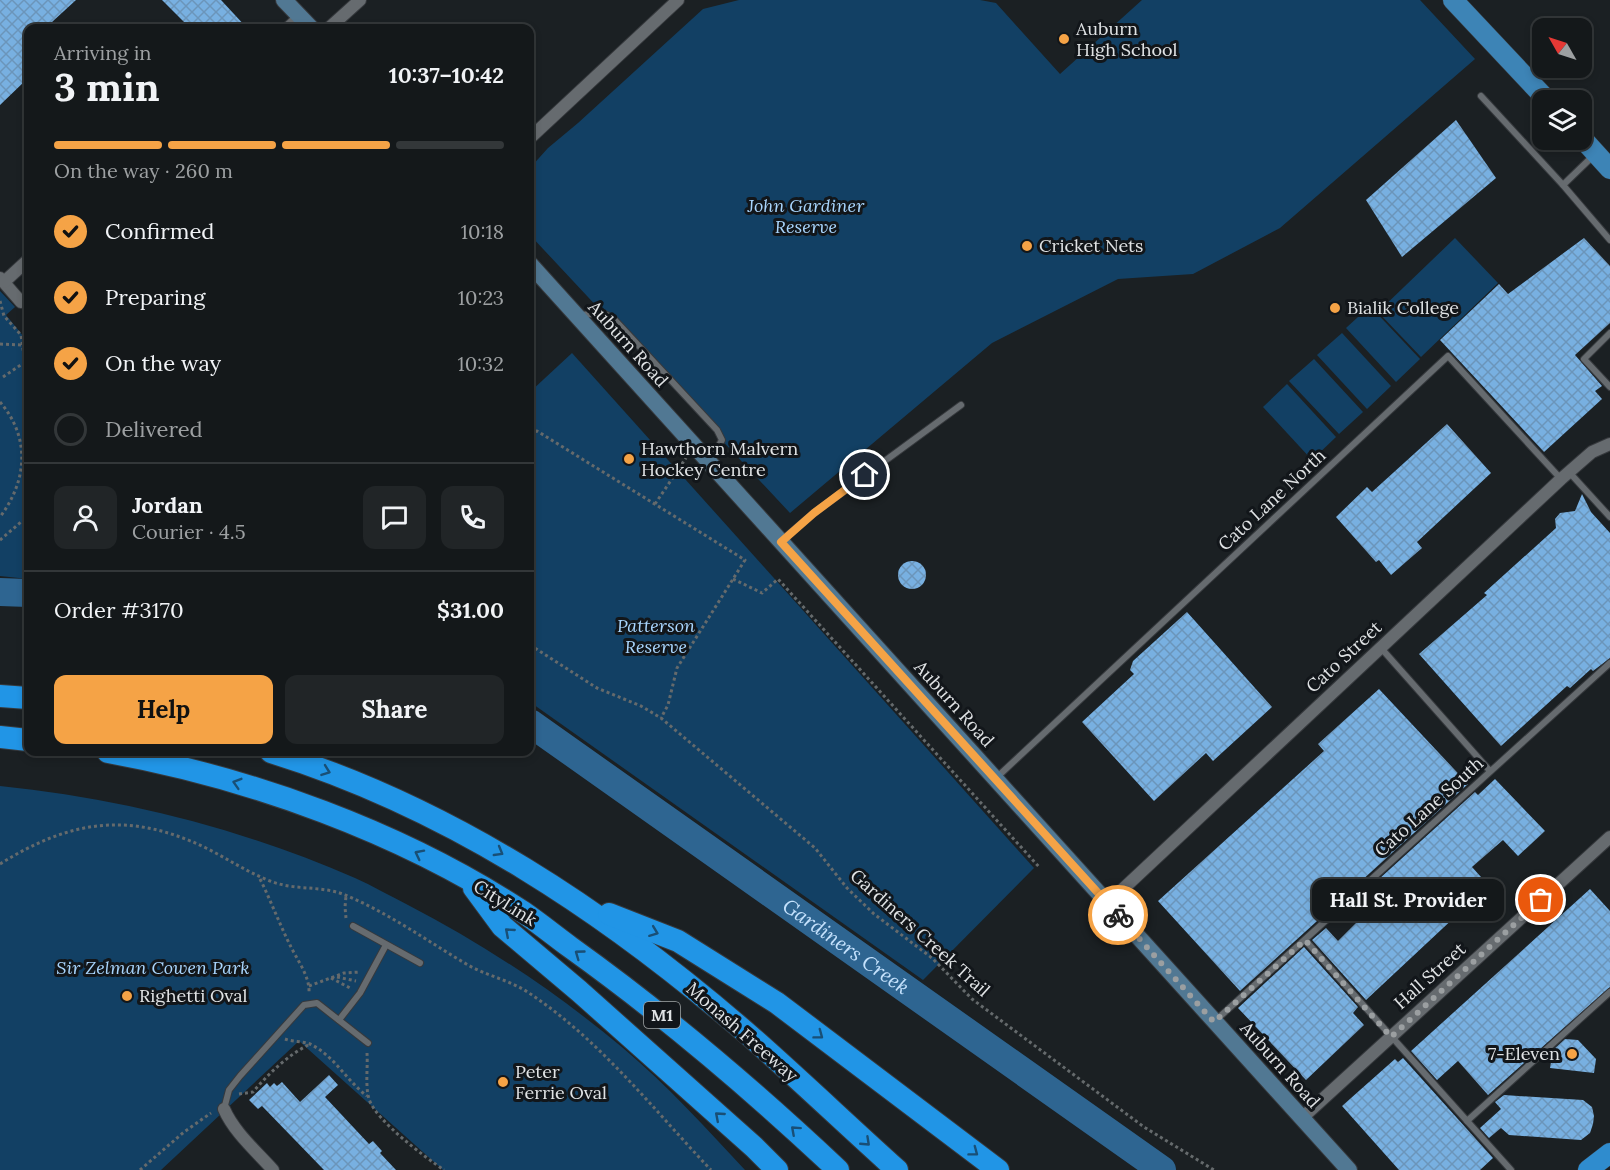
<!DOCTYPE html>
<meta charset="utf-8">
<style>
:root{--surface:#14181a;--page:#212527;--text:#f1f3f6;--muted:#9da0a2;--line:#333739;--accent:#f5a346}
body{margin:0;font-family:Lora,serif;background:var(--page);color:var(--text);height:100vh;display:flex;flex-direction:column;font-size:22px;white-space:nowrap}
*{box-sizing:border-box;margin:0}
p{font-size:20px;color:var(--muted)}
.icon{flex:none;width:33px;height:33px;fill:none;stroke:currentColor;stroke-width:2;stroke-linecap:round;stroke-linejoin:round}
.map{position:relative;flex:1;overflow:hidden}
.drawer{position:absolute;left:24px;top:24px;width:510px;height:732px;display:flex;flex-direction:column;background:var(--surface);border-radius:12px;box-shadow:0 3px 9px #0003,0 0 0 2px var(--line)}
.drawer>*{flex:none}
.needle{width:39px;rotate:309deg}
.buttons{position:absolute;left:1532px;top:18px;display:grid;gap:12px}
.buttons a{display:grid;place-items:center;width:60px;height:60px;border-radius:12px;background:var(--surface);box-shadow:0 3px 9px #0003,0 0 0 2px var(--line);font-size:30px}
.pin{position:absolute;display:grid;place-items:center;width:51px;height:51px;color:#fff;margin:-26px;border:3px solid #fff;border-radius:50%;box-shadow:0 2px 6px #0007}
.courier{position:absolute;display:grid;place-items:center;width:60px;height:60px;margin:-30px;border:4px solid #f5a346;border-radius:50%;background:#fff;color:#222;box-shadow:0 2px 8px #0007}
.bubble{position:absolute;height:42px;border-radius:12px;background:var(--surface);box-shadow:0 3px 9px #0003,0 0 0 2px var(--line);font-size:20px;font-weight:700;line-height:42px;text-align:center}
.summary em{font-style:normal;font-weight:700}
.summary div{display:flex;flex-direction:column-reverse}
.summary{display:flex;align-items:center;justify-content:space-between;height:102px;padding:0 30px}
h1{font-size:39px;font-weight:700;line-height:45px}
.bar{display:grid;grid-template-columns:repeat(4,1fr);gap:9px 6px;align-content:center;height:72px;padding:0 30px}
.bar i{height:8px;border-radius:4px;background:var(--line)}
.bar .current{background:var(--accent)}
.bar p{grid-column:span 4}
.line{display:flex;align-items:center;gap:15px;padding:0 30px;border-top:2px solid var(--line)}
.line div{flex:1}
.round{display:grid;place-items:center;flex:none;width:63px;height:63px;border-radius:12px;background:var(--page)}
ol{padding:0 30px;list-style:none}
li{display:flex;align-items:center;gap:18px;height:66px}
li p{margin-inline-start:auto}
li .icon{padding:6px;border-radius:50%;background:var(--accent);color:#111;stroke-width:4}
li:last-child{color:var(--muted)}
li i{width:33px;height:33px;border:3px solid var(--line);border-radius:50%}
.action{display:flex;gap:12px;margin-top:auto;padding:12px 30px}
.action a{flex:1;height:69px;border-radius:12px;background:var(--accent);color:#111;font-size:24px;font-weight:700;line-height:69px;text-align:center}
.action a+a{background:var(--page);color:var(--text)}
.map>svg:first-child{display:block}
.green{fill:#124064}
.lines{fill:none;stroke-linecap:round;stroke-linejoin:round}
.river{stroke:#2e6591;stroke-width:28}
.building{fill:url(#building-cross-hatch)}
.service-casing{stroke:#36393d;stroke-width:8}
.minor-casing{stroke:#36393d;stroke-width:14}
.secondary-casing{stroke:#36393d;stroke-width:18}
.primary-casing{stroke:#36393d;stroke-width:21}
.trunk-casing{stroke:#36393d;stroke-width:21}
.motorway-casing{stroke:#36393d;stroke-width:24}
.path{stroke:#656a6c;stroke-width:3;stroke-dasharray:3 3;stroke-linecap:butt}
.service{stroke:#666b6f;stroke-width:6}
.minor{stroke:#666b6f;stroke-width:12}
.secondary{stroke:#517893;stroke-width:16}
.primary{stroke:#3d84b6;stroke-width:20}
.trunk{stroke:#2f8cce;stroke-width:20}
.motorway{stroke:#2195e6;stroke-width:22}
.oneway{stroke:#194f76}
.done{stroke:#9b9fa1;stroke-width:6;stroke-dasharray:0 10.8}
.route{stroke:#f5a346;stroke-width:8}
.poi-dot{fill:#f5a346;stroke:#12161a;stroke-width:2}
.labels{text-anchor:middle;stroke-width:6;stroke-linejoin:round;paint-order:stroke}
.shield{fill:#12161a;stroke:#a2a6a8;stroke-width:1.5}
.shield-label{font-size:16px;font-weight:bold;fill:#e0e3e5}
.poi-label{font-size:18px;fill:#e0e3e5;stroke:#12161a;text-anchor:start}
.park-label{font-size:18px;font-style:italic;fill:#a8d5fd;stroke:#12161a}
.street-label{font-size:18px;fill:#e0e3e5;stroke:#12161a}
.water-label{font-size:20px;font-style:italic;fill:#c4e1fc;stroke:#12161a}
</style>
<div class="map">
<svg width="1610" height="1170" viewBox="0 0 1610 1170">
<defs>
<pattern id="building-cross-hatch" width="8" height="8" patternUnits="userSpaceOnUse" patternTransform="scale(1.5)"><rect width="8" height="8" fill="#78b0e1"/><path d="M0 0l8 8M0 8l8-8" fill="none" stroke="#6b95ba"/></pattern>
</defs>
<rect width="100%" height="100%" fill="#1b2023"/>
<!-- green -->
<g class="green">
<path d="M739,0h241l16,3 64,71 82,-74h278l55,59 -195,169 -87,46 -75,5 -126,64 -202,170 -260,-278v-67l18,-20 30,-25 125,-114z"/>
<path d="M1455,238l43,45 -77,74 -43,-45z"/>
<path d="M0,291l15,16 -9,8 22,27v237l-28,-3z"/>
<path d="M1370,306l50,53 -24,23 -50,-54z"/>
<path d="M1342,333l49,53 -24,23 -50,-54z"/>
<path d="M572,353l462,515 -111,112 -393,-278v-310z"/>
<path d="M1314,359l49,53 -24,22 -50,-53z"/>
<path d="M1287,384l49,53 -24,23 -49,-53z"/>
<path d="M0,786c121,12 243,43 355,92 18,8 35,18 53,27 77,40 148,87 215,143 44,37 83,80 122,122h-302l-144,-129 -138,129h-161z"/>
</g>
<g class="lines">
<!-- river -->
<g class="river">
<path d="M0,592l28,1"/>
<path id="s1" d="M530,723l632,447"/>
</g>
</g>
<!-- building -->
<g class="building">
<path d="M0,0h76l-24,22 5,6h-29v42l-6,6 4,4 -26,25z"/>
<path d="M162,0h59l26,28h-57z"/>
<path d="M1456,120l40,58 -94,79 -36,-57z"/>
<path d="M1584,238l26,28v57l-35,32 27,31 -7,5 7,8 -58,53 -104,-112 59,-56 9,10z"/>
<path d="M1447,424l44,49 -74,69 5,6 -31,27 -12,-15 -3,2 -40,-45 31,-30 5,5z"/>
<path d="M1582,494l9,18 19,21v125l-17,13 -2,-2 -21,19 -3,-2 -66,60 -82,-92 68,-59 -3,-2 72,-65 -1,-9 5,-6 15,-2z"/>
<circle cx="912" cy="575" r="14"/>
<path d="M1187,612l85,95 -59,54 -7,-8 -52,48 -72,-79 52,-48 -4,-4 3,-9z"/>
<path d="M1379,689l89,95 -228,207 -82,-90 166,-150 -6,-7z"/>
<path d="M1495,779l50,52 -27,25 -15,-16 -31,27 9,10 -15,14 7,9 -107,100 -54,-60 14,-12 12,13 21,-21 -12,-12 128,-116 3,3z"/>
<path d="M1590,889l20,22v76l-122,108 -30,-34 -21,19 -26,-29z"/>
<path d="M1304,947l54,60 -5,6 11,12 -58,55 -68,-72z"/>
<path d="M1565,1039l13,1 18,19 -2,14 -44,-5 3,-18z"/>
<path d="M1403,1058l90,100 -13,12h-81l-57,-64 53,-47 3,3z"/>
<path d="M329,1075l9,10 -13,12 44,47 4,-3 9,10 -2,2 16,17h-72l-62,-64 -4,3 -9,-9 18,-17 3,4 4,-4 3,3 5,-4 18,20z"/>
<path d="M1504,1095l79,5 9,7 2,9 -1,8 -3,9 -9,7 -72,-5 -8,-7 -12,10 -9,-10 21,-19 -6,-7z"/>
</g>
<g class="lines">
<!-- service casing -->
<g class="service-casing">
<g id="service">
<path d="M1481,96l82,89 47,55"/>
<path d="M1563,185l30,-29"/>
<path d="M581,315l21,-2 11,5 104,112 5,10 -11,20"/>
<path d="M1610,333l-26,26 26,28"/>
<path d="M1569,472l41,45"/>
<path d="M782,540l32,-27 147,-108"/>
<path d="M1381,648l109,123"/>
<path d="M995,779l453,-423 113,123"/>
<path d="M353,926l67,37"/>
<path d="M1305,940l206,230"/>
<path d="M339,1020l21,-27 26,-48"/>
<path d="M1215,1021l395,-358"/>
<path d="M224,1109l5,-19 11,-14 64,-71 13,-2 51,40"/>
<path d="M1467,1121l143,-129"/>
</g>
</g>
<!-- minor casing -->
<g class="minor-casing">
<g id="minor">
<path d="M288,28l12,-11"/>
<path d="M329,28l31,-28"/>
<path d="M530,138l148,-138"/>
<path d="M0,278l21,24"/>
<path d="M4,282l24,-22"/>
<path d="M1108,903l453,-424 31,-27 18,-8"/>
<path d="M224,1109c10,23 32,42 49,61"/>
<path d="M1302,1118l308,-281"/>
</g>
</g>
<!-- secondary casing -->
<g class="secondary-casing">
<g id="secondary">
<path d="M284,0l27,28"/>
<path d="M530,264l819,906"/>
</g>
</g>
<!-- primary casing -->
<g class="primary-casing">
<g id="primary">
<path d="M1453,0l94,100"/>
<path d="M1581,137l29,32"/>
</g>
</g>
<!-- trunk casing -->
<g class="trunk-casing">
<path id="trunk" d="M1588,1170l22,-17"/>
</g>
<!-- motorway casing -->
<g class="motorway-casing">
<g id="motorway">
<path d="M0,696l28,2"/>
<path d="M0,737l28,3"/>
<path d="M108,752c143,26 293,80 415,160 16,11 32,24 47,35 95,68 183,143 268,223"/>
<path d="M271,752c180,56 337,161 478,283 50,44 98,90 148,135"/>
<path d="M474,888l28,38 77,65 175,156 23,23"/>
<path d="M609,914l69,27 99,62 221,167"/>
</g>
</g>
<!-- path -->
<g class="path">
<path d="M0,301l4,15 17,19 3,21 4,4"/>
<path d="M0,344l23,1"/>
<path d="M3,377l25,-17"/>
<path d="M0,402c31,36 27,79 0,115"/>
<path d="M530,434l7,-3 208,129 -68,108 -9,37 -7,13"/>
<path d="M27,499l1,1"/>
<path d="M655,504l31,-46"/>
<path d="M0,540l21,-18 7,-3"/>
<path d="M733,579l29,14 16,-14 262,289"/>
<path d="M530,645l67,43 44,18 20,12 154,130 32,40 27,26 58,44 40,41 172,128 70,43"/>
<path d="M0,864c70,-44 130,-53 206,-16 22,11 41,24 64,33 25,10 51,4 75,14 44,18 82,46 123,70 19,11 42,15 61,28 71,47 124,116 182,177"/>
<path d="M260,879c11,22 19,44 30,66 7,15 20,31 19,48"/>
<path d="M346,918l-1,-11 1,-11"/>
<path d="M337,977l19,4"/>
<path d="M331,978l21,11"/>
<path d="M309,986l35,-13 16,-1"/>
<path d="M285,1039c8,3 20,2 27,6 23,12 35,36 55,51"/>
<path d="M367,1053c1,14 -2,32 2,46 7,22 56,58 75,71"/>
<path d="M239,1094l14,-2c16,-19 35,-37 57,-48"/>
<path d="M140,1170l44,-38 27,-19"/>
</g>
<!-- service -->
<use href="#service" class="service"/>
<!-- minor -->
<use href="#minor" class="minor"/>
<!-- secondary -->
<use href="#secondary" class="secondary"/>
<!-- primary -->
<use href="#primary" class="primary"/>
<!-- trunk -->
<use href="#trunk" class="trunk"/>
<!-- motorway -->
<use href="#motorway" class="motorway"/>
</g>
<!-- one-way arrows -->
<defs><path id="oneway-chevron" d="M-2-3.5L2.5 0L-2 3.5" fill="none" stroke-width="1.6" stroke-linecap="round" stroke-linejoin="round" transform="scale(1.5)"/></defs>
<g class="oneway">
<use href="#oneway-chevron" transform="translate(326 771) rotate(20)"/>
<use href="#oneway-chevron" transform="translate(237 783) rotate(-163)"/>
<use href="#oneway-chevron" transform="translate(499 852) rotate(30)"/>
<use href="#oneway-chevron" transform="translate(419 854) rotate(-153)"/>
<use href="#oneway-chevron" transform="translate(509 932) rotate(-139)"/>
<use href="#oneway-chevron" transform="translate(654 932) rotate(21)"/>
<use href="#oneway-chevron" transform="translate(579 954) rotate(-144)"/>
<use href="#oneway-chevron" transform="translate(819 1035) rotate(37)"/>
<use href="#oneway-chevron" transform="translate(719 1116) rotate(-139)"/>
<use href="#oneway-chevron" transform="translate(795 1130) rotate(-138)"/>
<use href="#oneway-chevron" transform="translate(866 1142) rotate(43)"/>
<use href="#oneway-chevron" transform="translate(974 1152) rotate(37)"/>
</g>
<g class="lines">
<!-- done -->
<path class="done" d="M1118,915l96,107 91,-82 86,97 150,-137"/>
<!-- route -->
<path class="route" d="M865,475l-51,38 -33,29 337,373"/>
</g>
<!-- markers -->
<g class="poi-dot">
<circle cx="1064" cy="39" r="6"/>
<circle cx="1027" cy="246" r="6"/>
<circle cx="1335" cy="308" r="6"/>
<circle cx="629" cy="459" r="6"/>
<circle cx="127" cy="996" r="6"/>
<circle cx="1572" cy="1054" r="6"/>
<circle cx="503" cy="1082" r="6"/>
</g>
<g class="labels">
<!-- shield labels -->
<rect class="shield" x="644" y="1002" width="36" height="26" rx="4.5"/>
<g class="shield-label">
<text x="662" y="1021">M1</text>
</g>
<!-- poi labels -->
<g class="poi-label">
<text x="1076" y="35">Auburn<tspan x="1076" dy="21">High School</tspan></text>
<text x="1039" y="252">Cricket Nets</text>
<text x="1347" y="314">Bialik College</text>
<text x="641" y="455">Hawthorn Malvern<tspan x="641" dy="21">Hockey Centre</tspan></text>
<text x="139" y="1002">Righetti Oval</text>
<text x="1560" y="1060" text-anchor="end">7-Eleven</text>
<text x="515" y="1078">Peter<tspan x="515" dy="21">Ferrie Oval</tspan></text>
</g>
<!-- park labels -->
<g class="park-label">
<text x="806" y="212">John Gardiner<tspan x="806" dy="21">Reserve</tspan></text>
<text x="656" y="632">Patterson<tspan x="656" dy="21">Reserve</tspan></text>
<text x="153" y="974">Sir Zelman Cowen Park</text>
</g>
<!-- street labels -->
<g class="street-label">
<text transform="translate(628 344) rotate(48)" y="6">Auburn Road</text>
<text transform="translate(1272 500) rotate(-43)" y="6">Cato Lane North</text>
<text transform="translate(1344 657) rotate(-43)" y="6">Cato Street</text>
<text transform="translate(954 704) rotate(48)" y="6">Auburn Road</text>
<text transform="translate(1429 807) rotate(-42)" y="6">Cato Lane South</text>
<text transform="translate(505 903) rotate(32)" y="6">CityLink</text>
<text transform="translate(920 933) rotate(42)" y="6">Gardiners Creek Trail</text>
<text transform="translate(1430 976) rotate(-42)" y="6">Hall Street</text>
<text transform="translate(742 1032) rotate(41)" y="6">Monash Freeway</text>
<text transform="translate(1280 1065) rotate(48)" y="6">Auburn Road</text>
</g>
<!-- water labels -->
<g class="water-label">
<text dy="7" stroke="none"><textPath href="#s1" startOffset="387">Gardiners Creek</textPath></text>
</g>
</g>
</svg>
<div class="buttons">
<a><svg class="needle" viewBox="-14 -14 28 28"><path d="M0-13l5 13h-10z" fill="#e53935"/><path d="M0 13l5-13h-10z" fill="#9da0a2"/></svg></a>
<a><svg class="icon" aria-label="layers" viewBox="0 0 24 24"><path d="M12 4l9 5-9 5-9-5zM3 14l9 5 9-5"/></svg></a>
</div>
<div class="pin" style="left:1541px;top:900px;background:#ea580c"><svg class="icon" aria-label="bag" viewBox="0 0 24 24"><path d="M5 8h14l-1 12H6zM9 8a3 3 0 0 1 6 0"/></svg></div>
<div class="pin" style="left:865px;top:475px;background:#1f2937"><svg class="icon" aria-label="home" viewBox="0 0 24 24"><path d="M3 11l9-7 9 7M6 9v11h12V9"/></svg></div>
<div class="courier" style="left:1118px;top:915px"><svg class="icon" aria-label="bike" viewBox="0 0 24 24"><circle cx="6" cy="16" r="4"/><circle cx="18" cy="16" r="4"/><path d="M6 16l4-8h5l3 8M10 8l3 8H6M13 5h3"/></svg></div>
<div class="bubble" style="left:1312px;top:879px;width:192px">Hall St. Provider</div>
<section class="drawer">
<div class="summary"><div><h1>3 min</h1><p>Arriving in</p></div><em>10:37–10:42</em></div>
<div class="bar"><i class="current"></i><i class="current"></i><i class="current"></i><i></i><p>On the way · 260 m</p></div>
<ol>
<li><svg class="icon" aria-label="check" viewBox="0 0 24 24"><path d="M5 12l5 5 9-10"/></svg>Confirmed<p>10:18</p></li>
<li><svg class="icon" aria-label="check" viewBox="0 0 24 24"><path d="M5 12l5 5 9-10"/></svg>Preparing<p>10:23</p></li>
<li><svg class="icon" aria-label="check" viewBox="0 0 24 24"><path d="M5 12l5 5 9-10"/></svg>On the way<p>10:32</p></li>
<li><i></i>Delivered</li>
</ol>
<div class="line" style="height:108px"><a class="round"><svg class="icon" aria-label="person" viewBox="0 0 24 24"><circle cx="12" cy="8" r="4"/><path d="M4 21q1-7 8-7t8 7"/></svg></a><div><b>Jordan</b><p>Courier · 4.5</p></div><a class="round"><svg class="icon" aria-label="chat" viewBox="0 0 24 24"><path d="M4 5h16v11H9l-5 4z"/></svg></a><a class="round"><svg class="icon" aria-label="phone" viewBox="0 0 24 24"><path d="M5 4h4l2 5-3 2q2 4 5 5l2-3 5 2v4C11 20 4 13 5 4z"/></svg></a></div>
<div class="line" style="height:78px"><div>Order #3170</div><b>$31.00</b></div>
<div class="action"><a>Help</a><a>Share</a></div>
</section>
</div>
